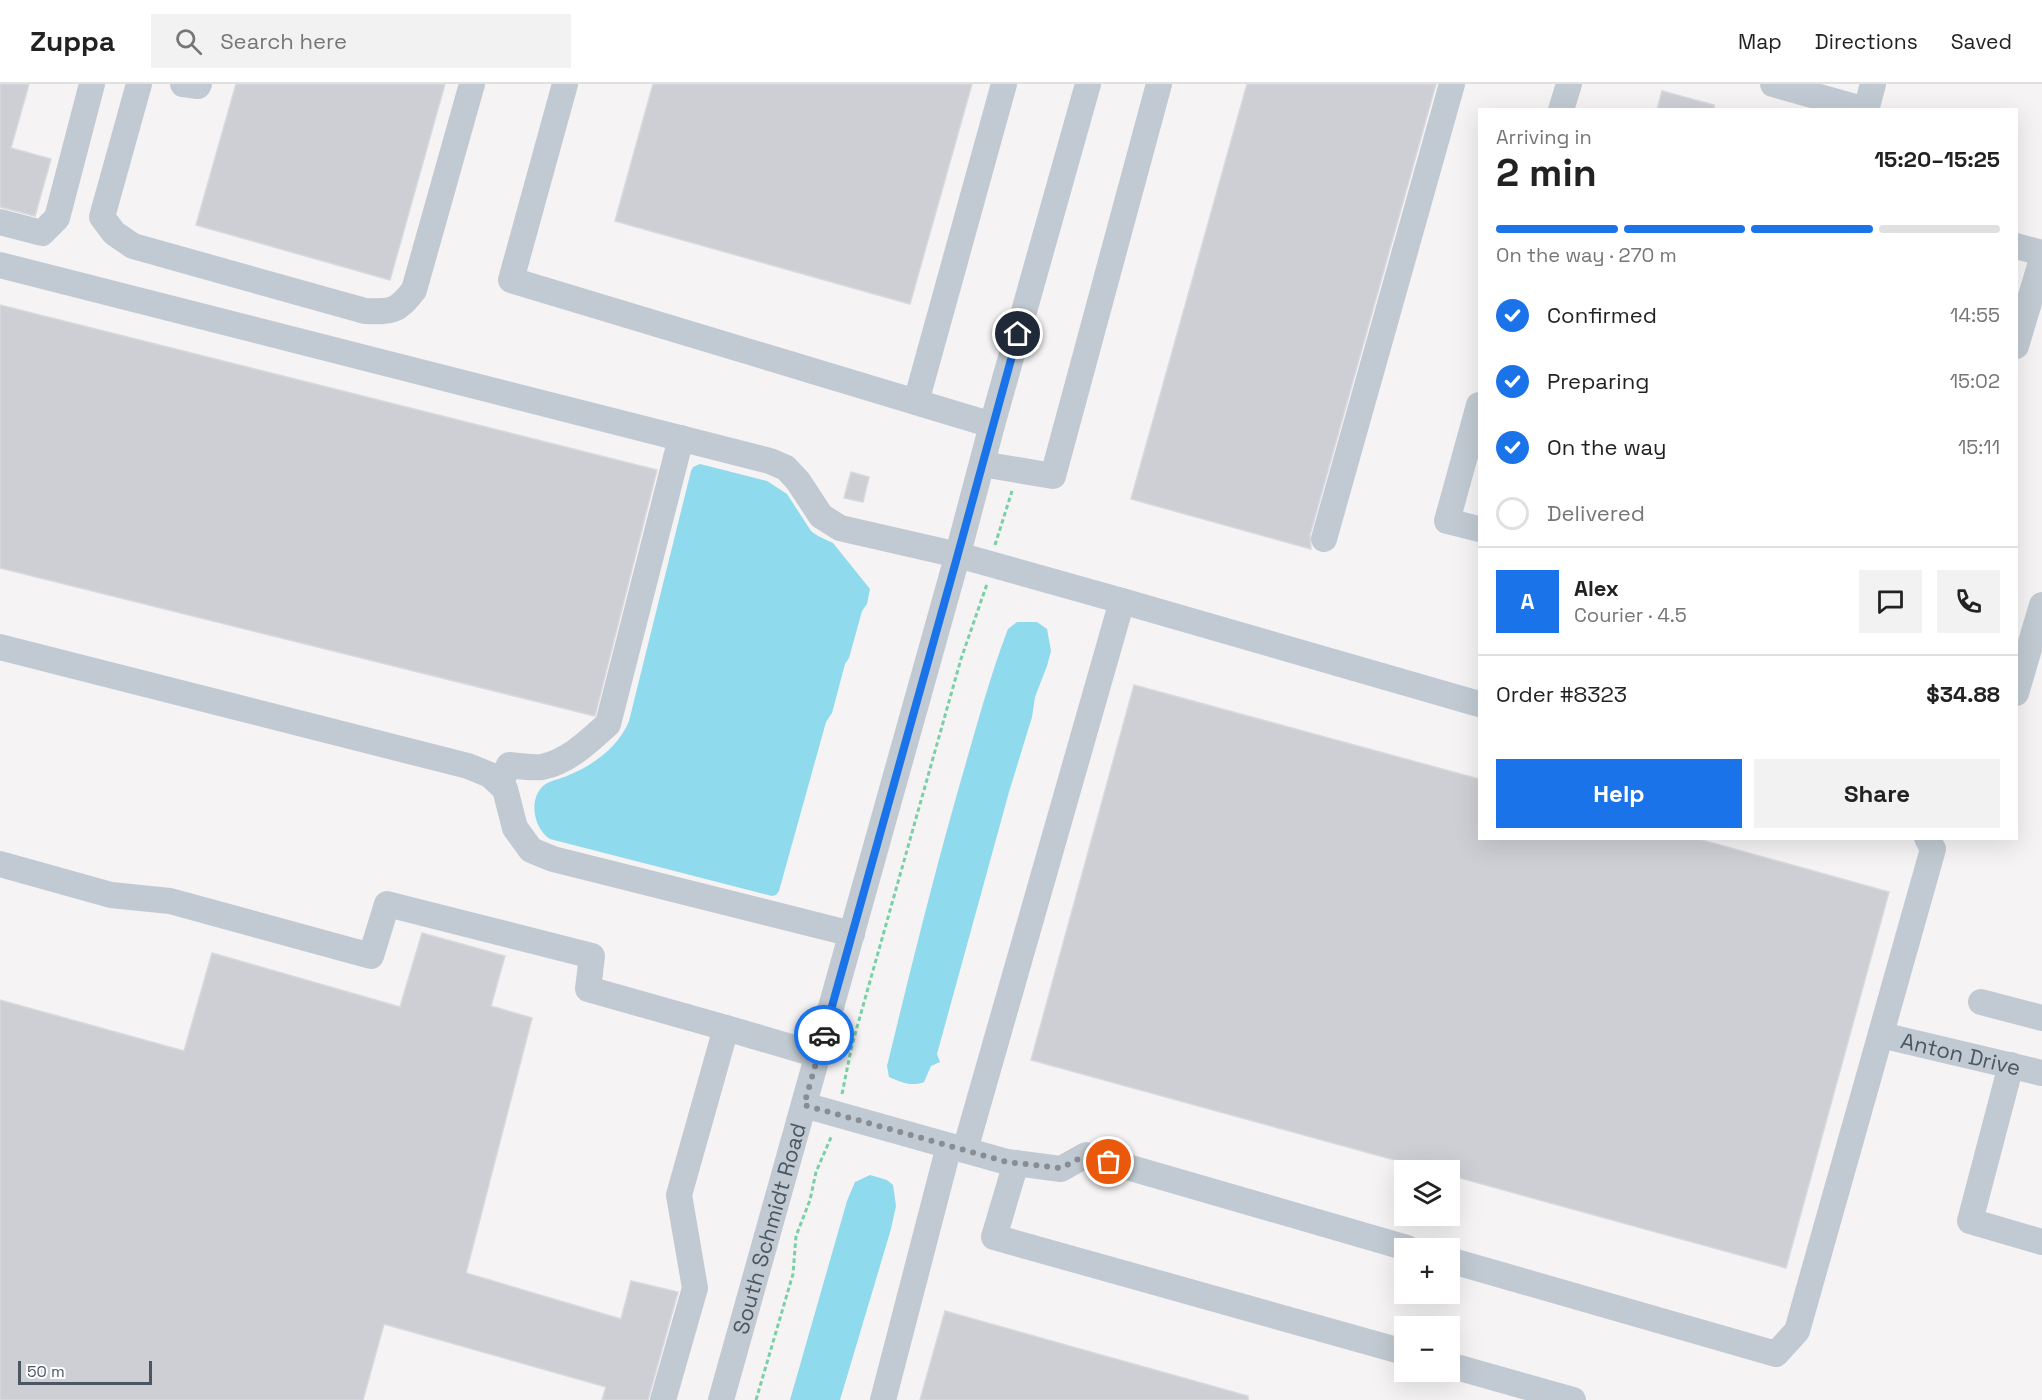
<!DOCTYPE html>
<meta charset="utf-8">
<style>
:root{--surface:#fff;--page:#f2f2f2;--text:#222;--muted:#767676;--line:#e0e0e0;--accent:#1a73e8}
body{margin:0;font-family:"Space Grotesk",sans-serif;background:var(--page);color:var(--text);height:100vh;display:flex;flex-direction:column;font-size:22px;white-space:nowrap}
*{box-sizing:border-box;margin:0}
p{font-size:20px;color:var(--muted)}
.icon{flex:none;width:33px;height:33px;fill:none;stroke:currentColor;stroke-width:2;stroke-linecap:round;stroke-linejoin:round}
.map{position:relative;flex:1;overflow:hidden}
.panel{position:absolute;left:1478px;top:24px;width:540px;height:732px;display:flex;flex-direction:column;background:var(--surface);border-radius:0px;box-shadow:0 6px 24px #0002}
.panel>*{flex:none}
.buttons{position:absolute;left:1394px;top:1076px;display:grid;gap:12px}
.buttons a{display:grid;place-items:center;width:66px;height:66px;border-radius:0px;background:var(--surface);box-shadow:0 6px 24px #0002;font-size:30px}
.scale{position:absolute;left:18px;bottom:15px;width:134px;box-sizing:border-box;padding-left:6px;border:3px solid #4a5661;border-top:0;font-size:16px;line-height:21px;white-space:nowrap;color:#4a5661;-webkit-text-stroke:4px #fff;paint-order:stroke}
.pin{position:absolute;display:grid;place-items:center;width:51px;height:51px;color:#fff;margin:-26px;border:3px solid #fff;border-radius:50%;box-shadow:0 2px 6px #0007}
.courier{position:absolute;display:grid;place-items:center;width:60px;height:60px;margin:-30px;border:4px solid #1a73e8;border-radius:50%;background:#fff;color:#222;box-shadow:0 2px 8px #0007}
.summary em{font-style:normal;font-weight:600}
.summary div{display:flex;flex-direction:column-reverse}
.summary{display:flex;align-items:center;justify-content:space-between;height:102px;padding:0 18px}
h1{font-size:39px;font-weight:600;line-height:45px}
.bar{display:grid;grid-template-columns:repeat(4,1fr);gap:9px 6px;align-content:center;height:72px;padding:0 18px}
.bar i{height:8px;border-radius:4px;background:var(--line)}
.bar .on{background:var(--accent)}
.bar p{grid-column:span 4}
.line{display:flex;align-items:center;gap:15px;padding:0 18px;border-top:2px solid var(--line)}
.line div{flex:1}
.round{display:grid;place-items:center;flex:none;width:63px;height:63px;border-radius:0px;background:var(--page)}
ol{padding:0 18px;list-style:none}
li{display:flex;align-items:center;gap:18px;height:66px}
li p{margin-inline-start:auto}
li .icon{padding:6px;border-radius:50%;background:var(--accent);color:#fff;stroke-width:4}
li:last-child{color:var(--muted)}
li i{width:33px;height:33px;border:3px solid var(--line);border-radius:50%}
.cta{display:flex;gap:12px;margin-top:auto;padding:12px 18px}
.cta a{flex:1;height:69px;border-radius:0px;background:var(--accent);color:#fff;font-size:24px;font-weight:600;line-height:69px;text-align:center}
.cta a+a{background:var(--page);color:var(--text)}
header{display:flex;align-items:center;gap:36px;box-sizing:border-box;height:84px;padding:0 30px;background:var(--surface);border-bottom:2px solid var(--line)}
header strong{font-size:28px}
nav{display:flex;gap:33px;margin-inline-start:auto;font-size:21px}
.search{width:420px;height:54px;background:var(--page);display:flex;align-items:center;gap:15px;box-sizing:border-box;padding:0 21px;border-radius:0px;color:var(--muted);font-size:22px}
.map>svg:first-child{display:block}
.water{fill:#90daee}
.building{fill:#cdcfd5;stroke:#d7d9de;stroke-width:1.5}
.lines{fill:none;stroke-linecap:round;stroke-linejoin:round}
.path{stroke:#7ad0a6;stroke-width:3;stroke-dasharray:4.5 3;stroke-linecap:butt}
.minor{stroke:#c1cad2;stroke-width:26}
.done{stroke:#868d94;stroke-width:6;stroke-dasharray:0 10.8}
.route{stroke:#1a73e8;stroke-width:8}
.labels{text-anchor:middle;stroke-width:4.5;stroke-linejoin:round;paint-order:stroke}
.street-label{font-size:22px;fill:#4a5661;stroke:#fff}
</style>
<header>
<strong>Zuppa</strong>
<div class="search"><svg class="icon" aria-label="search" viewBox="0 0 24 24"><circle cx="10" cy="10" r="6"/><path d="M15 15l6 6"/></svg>Search here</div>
<nav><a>Map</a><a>Directions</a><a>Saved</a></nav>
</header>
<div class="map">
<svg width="2042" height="1316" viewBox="0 0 2042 1316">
<rect width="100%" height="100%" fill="#f5f3f3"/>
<!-- water -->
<g class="water">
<path d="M700,380l67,17 20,13 24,37 7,5 15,7 37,46 -3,15 -5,7 -13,47 -4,6 -13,49 -6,9 -47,169 -3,4 -4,1 -222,-57c-16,-10 -22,-39 -7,-53 7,-6 18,-7 26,-11 25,-10 50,-29 60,-54l62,-250 2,-4z"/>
<path d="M1017,538h20l10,7 4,22 -4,15 -12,31 -3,20 -23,75 -72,262 3,8 -9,4 -7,16c-12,5 -24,0 -35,-5l-2,-11c24,-98 48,-196 76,-293 14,-48 27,-97 45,-144z"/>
<path d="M870,1091l17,5 6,5 3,21 -5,23 -51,171h-50l57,-199 8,-19z"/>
</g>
<!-- building -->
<g class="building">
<path d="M0,0h29l-18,64 40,11 -16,57 -35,-9z"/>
<path d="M236,0h209l-55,196 -194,-55z"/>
<path d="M653,0h319l-62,220 -295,-83z"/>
<path d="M1247,0h189l-126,451 1,14 -180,-50z"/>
<path d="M1662,7l52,14v5h-57z"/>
<path d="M0,221l657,165 -62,246 -595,-148z"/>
<path d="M851,388l18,5 -6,25 -19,-4z"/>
<path d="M1134,601l345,94v59h216l194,54 -103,376 -337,-93v-5h-18l-400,-110z"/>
<path d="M422,849l83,23 -14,50 41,12 -66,255 155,46 10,-38 47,11 -30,108h-46l4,-13 -222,-63 -21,76h-363v-400l184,51 28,-98 188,54z"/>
<path d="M945,1227l303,85v4h-328z"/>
</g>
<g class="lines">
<!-- path -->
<g class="path">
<path d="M995,461l17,-54"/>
<path d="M842,1010l10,-49 109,-386 26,-75"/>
<path d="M756,1316l37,-126 3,-38 14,-36 6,-28 16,-37"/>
</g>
<!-- minor -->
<g class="minor">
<path d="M139,0l-37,133 12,16 19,13 232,65c27,1 32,1 49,-21l58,-206"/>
<path d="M183,0l15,2 1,-2"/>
<path d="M565,0l-54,196 481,145"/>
<path d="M1773,0l93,26"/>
<path d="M1561,26l8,-26"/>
<path d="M1866,26l7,-26"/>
<path d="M0,138l42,11 15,-15 35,-134"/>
<path d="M2016,162l26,7"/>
<path d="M0,181l770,196 16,7 12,13 23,35 19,12 118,27 164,46 -157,549"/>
<path d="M2016,262l26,-87"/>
<path d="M916,318l88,-318"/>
<path d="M1479,321l-32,116 32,8"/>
<path d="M982,380l71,12 106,-392"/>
<path d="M1324,455l128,-455"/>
<path d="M1122,517l357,103"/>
<path d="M0,563l468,119 22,9 15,14 10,39 16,22 22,9 299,75"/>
<path d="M2016,609l26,-88"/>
<path d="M500,700l9,-19c10,1 22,3 33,2 26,-5 47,-26 66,-43l73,-286"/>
<path d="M0,780l111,31 59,6 201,55 16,-52 205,52 -4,33 138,39 -47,167 16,93 -32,112"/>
<path d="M1981,918l61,16"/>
<path d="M726,944l92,27"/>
<path id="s1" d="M1881,951l161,38"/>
<path d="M2011,981l-41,156 72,21"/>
<path d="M804,1021l203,57 54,7 25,-14 321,93"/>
<path d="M1016,1079l-22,74 410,115"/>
<path d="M1449,1176l327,94 21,-23 136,-482 -6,-11"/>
<path d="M1449,1281l124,35"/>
<path id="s2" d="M721,1316l235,-839 36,-136 96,-341"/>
<path d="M883,1316l66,-254"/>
</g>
</g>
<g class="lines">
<!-- done -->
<path class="done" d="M824,951l-20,70 203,57 54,6 25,-13 23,7"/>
<!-- route -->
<path class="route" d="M824,951l132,-474 62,-227"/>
</g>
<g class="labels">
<!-- street labels -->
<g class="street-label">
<text dy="8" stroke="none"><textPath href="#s1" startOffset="82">Anton Drive</textPath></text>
<text dy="8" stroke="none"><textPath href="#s2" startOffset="178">South Schmidt Road</textPath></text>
</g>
</g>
</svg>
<div class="buttons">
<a><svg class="icon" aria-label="layers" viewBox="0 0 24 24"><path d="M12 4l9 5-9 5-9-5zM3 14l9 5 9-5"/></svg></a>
<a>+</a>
<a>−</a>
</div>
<div class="scale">50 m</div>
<div class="pin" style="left:1109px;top:1078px;background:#ea580c"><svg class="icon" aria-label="bag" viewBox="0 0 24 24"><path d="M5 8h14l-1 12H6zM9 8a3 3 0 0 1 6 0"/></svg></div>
<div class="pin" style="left:1018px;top:250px;background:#1f2937"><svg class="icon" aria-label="home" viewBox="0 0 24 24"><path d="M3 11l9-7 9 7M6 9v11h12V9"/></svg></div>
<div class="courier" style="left:824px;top:951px"><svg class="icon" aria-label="car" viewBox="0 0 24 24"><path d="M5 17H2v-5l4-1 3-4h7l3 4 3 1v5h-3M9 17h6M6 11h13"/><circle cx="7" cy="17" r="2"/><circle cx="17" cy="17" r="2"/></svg></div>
<section class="panel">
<div class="summary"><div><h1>2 min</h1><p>Arriving in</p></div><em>15:20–15:25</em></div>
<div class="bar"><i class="on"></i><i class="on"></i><i class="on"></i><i></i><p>On the way · 270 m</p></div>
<ol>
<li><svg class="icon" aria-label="check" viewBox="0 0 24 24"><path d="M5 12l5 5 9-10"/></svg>Confirmed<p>14:55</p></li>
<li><svg class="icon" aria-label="check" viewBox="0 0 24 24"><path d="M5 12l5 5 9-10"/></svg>Preparing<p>15:02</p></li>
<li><svg class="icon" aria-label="check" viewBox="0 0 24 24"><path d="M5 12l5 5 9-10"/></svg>On the way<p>15:11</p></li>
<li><i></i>Delivered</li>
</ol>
<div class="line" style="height:108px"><b class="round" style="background:var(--accent);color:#fff">A</b><div><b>Alex</b><p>Courier · 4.5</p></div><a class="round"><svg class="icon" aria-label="chat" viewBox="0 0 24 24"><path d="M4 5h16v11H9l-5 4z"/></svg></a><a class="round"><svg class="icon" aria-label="phone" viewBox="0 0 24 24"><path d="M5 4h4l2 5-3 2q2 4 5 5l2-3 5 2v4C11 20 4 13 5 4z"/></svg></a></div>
<div class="line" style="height:78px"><div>Order #8323</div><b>$34.88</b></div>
<div class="cta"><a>Help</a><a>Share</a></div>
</section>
</div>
